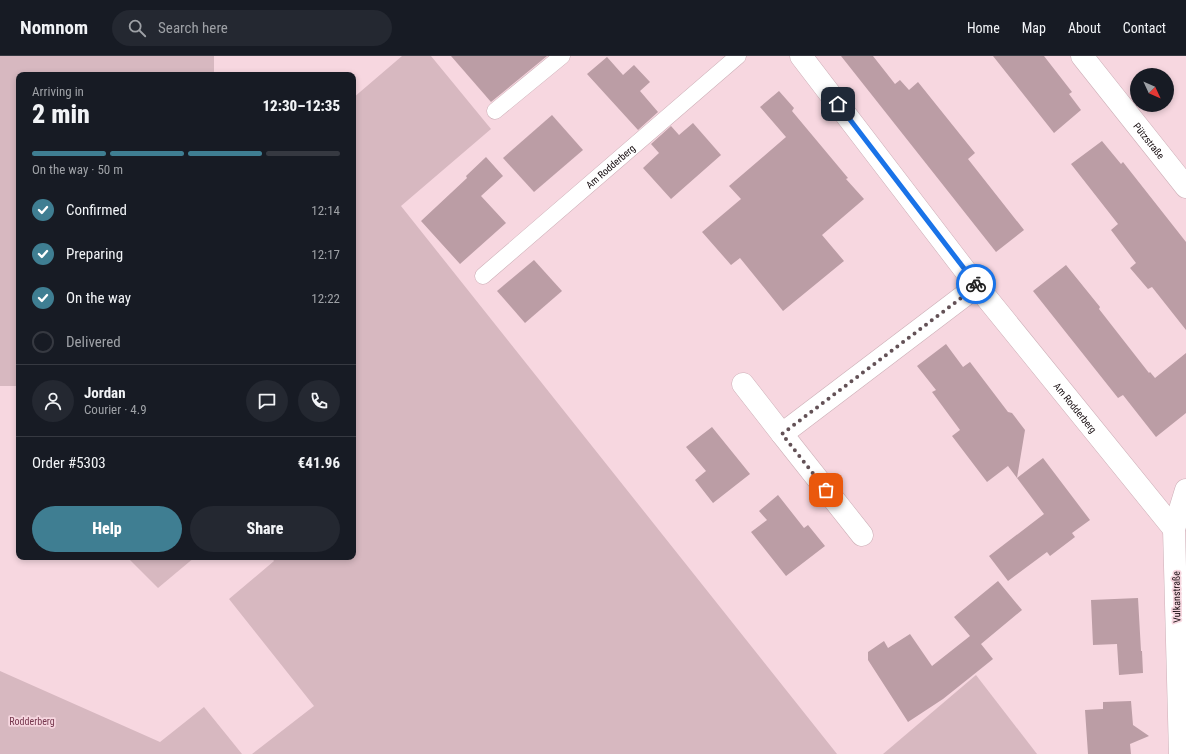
<!DOCTYPE html>
<meta charset="utf-8">
<style>
:root{--surface:#171b24;--page:#242831;--text:#f1f3f6;--muted:#9ea1a6;--line:#363941;--accent:#3f7e92}
body{margin:0;font-family:"Roboto Condensed",sans-serif;background:var(--page);color:var(--text);height:100vh;display:flex;flex-direction:column;font-size:15px;white-space:nowrap}
*{box-sizing:border-box;margin:0}
p{font-size:13px;color:var(--muted)}
.icon{flex:none;width:22px;height:22px;fill:none;stroke:currentColor;stroke-width:2;stroke-linecap:round;stroke-linejoin:round}
.map{position:relative;flex:1;overflow:hidden}
.drawer{position:absolute;left:16px;top:16px;width:340px;height:488px;display:flex;flex-direction:column;background:var(--surface);border-radius:8px;box-shadow:0 2px 6px #0003}
.drawer>*{flex:none}
.needle{width:26px;rotate:134deg}
.fabs{position:absolute;left:1130px;top:12px;display:grid;gap:8px}
.fabs a{display:grid;place-items:center;width:44px;height:44px;border-radius:50%;background:var(--surface);box-shadow:0 2px 6px #0003;font-size:20px}
.pin{position:absolute;display:grid;place-items:center;width:34px;height:34px;color:#fff;margin:-17px;border-radius:8px;box-shadow:0 2px 6px #0006}
.courier{position:absolute;display:grid;place-items:center;width:40px;height:40px;margin:-20px;border:3px solid #1a73e8;border-radius:50%;background:#fff;color:#222;box-shadow:0 1px 5px #0007}
.overview em{font-style:normal;font-weight:800}
.overview div{display:flex;flex-direction:column-reverse}
.overview{display:flex;align-items:center;justify-content:space-between;height:68px;padding:0 16px}
h1{font-size:26px;font-weight:800;line-height:30px}
.bar{display:grid;grid-template-columns:repeat(4,1fr);gap:6px 4px;align-content:center;height:48px;padding:0 16px}
.bar i{height:5px;border-radius:3px;background:var(--line)}
.bar .on{background:var(--accent)}
.bar p{grid-column:span 4}
.line{display:flex;align-items:center;gap:10px;padding:0 16px;border-top:1px solid var(--line)}
.line div{flex:1}
.round{display:grid;place-items:center;flex:none;width:42px;height:42px;border-radius:21px;background:var(--page)}
ol{padding:0 16px;list-style:none}
li{display:flex;align-items:center;gap:12px;height:44px}
li p{margin-inline-start:auto}
li .icon{padding:4px;border-radius:50%;background:var(--accent);color:#fff;stroke-width:4}
li:last-child{color:var(--muted)}
li i{width:22px;height:22px;border:2px solid var(--line);border-radius:50%}
.cta{display:flex;gap:8px;margin-top:auto;padding:8px 16px}
.cta a{flex:1;height:46px;border-radius:24px;background:var(--accent);color:#fff;font-size:16px;font-weight:800;line-height:46px;text-align:center}
.cta a+a{background:var(--page);color:var(--text)}
header{display:flex;align-items:center;gap:24px;box-sizing:border-box;height:56px;padding:0 20px;background:var(--surface);border-bottom:1px solid var(--line)}
header strong{font-size:19px}
nav{display:flex;gap:22px;margin-inline-start:auto;font-size:14px}
.search{width:280px;height:36px;background:var(--page);display:flex;align-items:center;gap:10px;box-sizing:border-box;padding:0 14px;border-radius:22px;color:var(--muted);font-size:15px}
.map>svg:first-child{display:block}
.green{fill:#d7b8c0}
.building{fill:#bb9da5}
.lines{fill:none;stroke-linecap:round;stroke-linejoin:round}
.lane-casing{stroke:#cdafb7;stroke-width:17}
.street-casing{stroke:#cdafb7;stroke-width:23}
.lane{stroke:#fff;stroke-width:16}
.street{stroke:#fff;stroke-width:22}
.done{stroke:#635156;stroke-width:4;stroke-dasharray:0 7.2}
.route{stroke:#1a73e8;stroke-width:5}
.labels{text-anchor:middle;stroke-width:3.5;stroke-linejoin:round;paint-order:stroke}
.street-label{font-size:10px;fill:#13090c;stroke:#f7d7e0}
.park-label{font-size:10px;fill:#76384e;stroke:#f7d7e0}
</style>
<header>
<strong>Nomnom</strong>
<div class="search"><svg class="icon" aria-label="search" viewBox="0 0 24 24"><circle cx="10" cy="10" r="6"/><path d="M15 15l6 6"/></svg>Search here</div>
<nav><a>Home</a><a>Map</a><a>About</a><a>Contact</a></nav>
</header>
<div class="map">
<svg width="1186" height="698" viewBox="0 0 1186 698">
<rect width="100%" height="100%" fill="#f7d7e0"/>
<!-- green -->
<g class="green">
<path d="M0,0h214v19h-195v311h-19z"/>
<path d="M402,0h29l60,73 -90,77 436,548h-585l62,-48 -85,-107 45,-38 -3,-4h82v-459z"/>
<path d="M127,501h68l-37,31z"/>
<path d="M0,615l160,71 44,-35 38,47h-242z"/>
<path d="M976,619l61,79h-154z"/>
</g>
<!-- building -->
<g class="building">
<path d="M451,0h96l-56,46z"/>
<path d="M841,0h32l22,28 5,-4 9,10 9,-8 57,71 -7,6 56,71 -28,22z"/>
<path d="M993,0h51l28,36 -3,2 12,16 -27,23z"/>
<path d="M607,1l16,18 11,-10 16,17 -10,9 18,21 -20,18 -51,-56z"/>
<path d="M779,35l15,17 -2,3 56,67 -2,1 18,20 -42,36 22,26 -61,50 -43,-53 -9,7 -29,-33 39,-33 -12,-13 57,-49 -26,-30z"/>
<path d="M552,59l31,35 -49,42 -31,-34z"/>
<path d="M693,67l28,32 -50,44 -28,-31 16,-15 -8,-9 20,-18 8,9z"/>
<path d="M1102,85l19,23 2,-2 63,80v88l-34,-43 -4,2 -18,-21 6,-5 -25,-33 7,-6 -47,-60z"/>
<path d="M486,101l17,19 -22,20 25,27 -46,41 -39,-43 46,-43 -1,-2z"/>
<path d="M534,204l28,31 -37,32 -28,-32z"/>
<path d="M1066,209l34,42 -1,2 50,64 1,-1 5,6 31,-25v60l-30,24 -33,-42 -5,3 -85,-107z"/>
<path d="M946,288l17,23 7,-5 38,50 4,1 13,17 -8,48 -9,-12 -21,16 -35,-46 8,-6 -28,-38 4,-2 -19,-24z"/>
<path d="M712,371l38,47 -37,29 -18,-23 11,-9 -20,-24z"/>
<path d="M1043,402l47,62 -18,13 3,4 -25,19 -3,-4 -39,29 -19,-25 55,-42 -27,-36z"/>
<path d="M778,439l26,33 4,-3 17,21 -39,30 -35,-44 16,-12 -8,-9z"/>
<path d="M998,525l24,29 -41,34 12,15 -50,40 -35,23 -40,-62v-8l16,-11 4,7 22,-14 22,32 38,-30 -16,-19z"/>
<path d="M1138,542l3,53h1l1,22 -24,2 -2,-31 -24,1 -2,-45z"/>
<path d="M1131,645l2,24 16,11 -19,8 1,10h-43l-3,-44 18,-1v-7z"/>
</g>
<g class="lines">
<!-- lane casing -->
<g class="lane-casing">
<g id="lane">
<path d="M495,55l67,-55"/>
<path id="s1" d="M483,220l255,-220"/>
</g>
</g>
<!-- street casing -->
<g class="street-casing">
<g id="street">
<path id="s2" d="M801,0l176,230 197,243"/>
<path id="s3" d="M1082,0l104,131"/>
<path d="M743,328l39,50"/>
<path d="M862,479l-80,-101 195,-148"/>
<path d="M1180,698l-6,-225 12,-39"/>
</g>
</g>
<!-- lane -->
<use href="#lane" class="lane"/>
<!-- street -->
<use href="#street" class="street"/>
</g>
<g class="lines">
<!-- done -->
<path class="done" d="M826,434l-44,-56 195,-148 -1,-2"/>
<!-- route -->
<path class="route" d="M838,48l138,180"/>
</g>
<g class="labels">
<!-- street labels -->
<g class="street-label">
<text dy="4" stroke="none"><textPath href="#s3" startOffset="108">Pützstraße</textPath></text>
<text dy="4" stroke="none"><textPath href="#s1" startOffset="168">Am Rodderberg</textPath></text>
<text dy="4" stroke="none"><textPath href="#s2" startOffset="446">Am Rodderberg</textPath></text>
<text transform="translate(1176 541) rotate(-91)" y="4">Vulkanstraße</text>
</g>
<!-- park labels -->
<g class="park-label">
<text x="32" y="669">Rodderberg</text>
</g>
</g>
</svg>
<div class="fabs">
<a><svg class="needle" viewBox="-14 -14 28 28"><path d="M0-13l5 13h-10z" fill="#e53935"/><path d="M0 13l5-13h-10z" fill="#9ea1a6"/></svg></a>
</div>
<div class="pin" style="left:826px;top:434px;background:#ea580c"><svg class="icon" aria-label="bag" viewBox="0 0 24 24"><path d="M5 8h14l-1 12H6zM9 8a3 3 0 0 1 6 0"/></svg></div>
<div class="pin" style="left:838px;top:48px;background:#1f2937"><svg class="icon" aria-label="home" viewBox="0 0 24 24"><path d="M3 11l9-7 9 7M6 9v11h12V9"/></svg></div>
<div class="courier" style="left:976px;top:228px"><svg class="icon" aria-label="bike" viewBox="0 0 24 24"><circle cx="6" cy="16" r="4"/><circle cx="18" cy="16" r="4"/><path d="M6 16l4-8h5l3 8M10 8l3 8H6M13 5h3"/></svg></div>
<section class="drawer">
<div class="overview"><div><h1>2 min</h1><p>Arriving in</p></div><em>12:30–12:35</em></div>
<div class="bar"><i class="on"></i><i class="on"></i><i class="on"></i><i></i><p>On the way · 50 m</p></div>
<ol>
<li><svg class="icon" aria-label="check" viewBox="0 0 24 24"><path d="M5 12l5 5 9-10"/></svg>Confirmed<p>12:14</p></li>
<li><svg class="icon" aria-label="check" viewBox="0 0 24 24"><path d="M5 12l5 5 9-10"/></svg>Preparing<p>12:17</p></li>
<li><svg class="icon" aria-label="check" viewBox="0 0 24 24"><path d="M5 12l5 5 9-10"/></svg>On the way<p>12:22</p></li>
<li><i></i>Delivered</li>
</ol>
<div class="line" style="height:72px"><a class="round"><svg class="icon" aria-label="person" viewBox="0 0 24 24"><circle cx="12" cy="8" r="4"/><path d="M4 21q1-7 8-7t8 7"/></svg></a><div><b>Jordan</b><p>Courier · 4.9</p></div><a class="round"><svg class="icon" aria-label="chat" viewBox="0 0 24 24"><path d="M4 5h16v11H9l-5 4z"/></svg></a><a class="round"><svg class="icon" aria-label="phone" viewBox="0 0 24 24"><path d="M5 4h4l2 5-3 2q2 4 5 5l2-3 5 2v4C11 20 4 13 5 4z"/></svg></a></div>
<div class="line" style="height:52px"><div>Order #5303</div><b>€41.96</b></div>
<div class="cta"><a>Help</a><a>Share</a></div>
</section>
</div>
